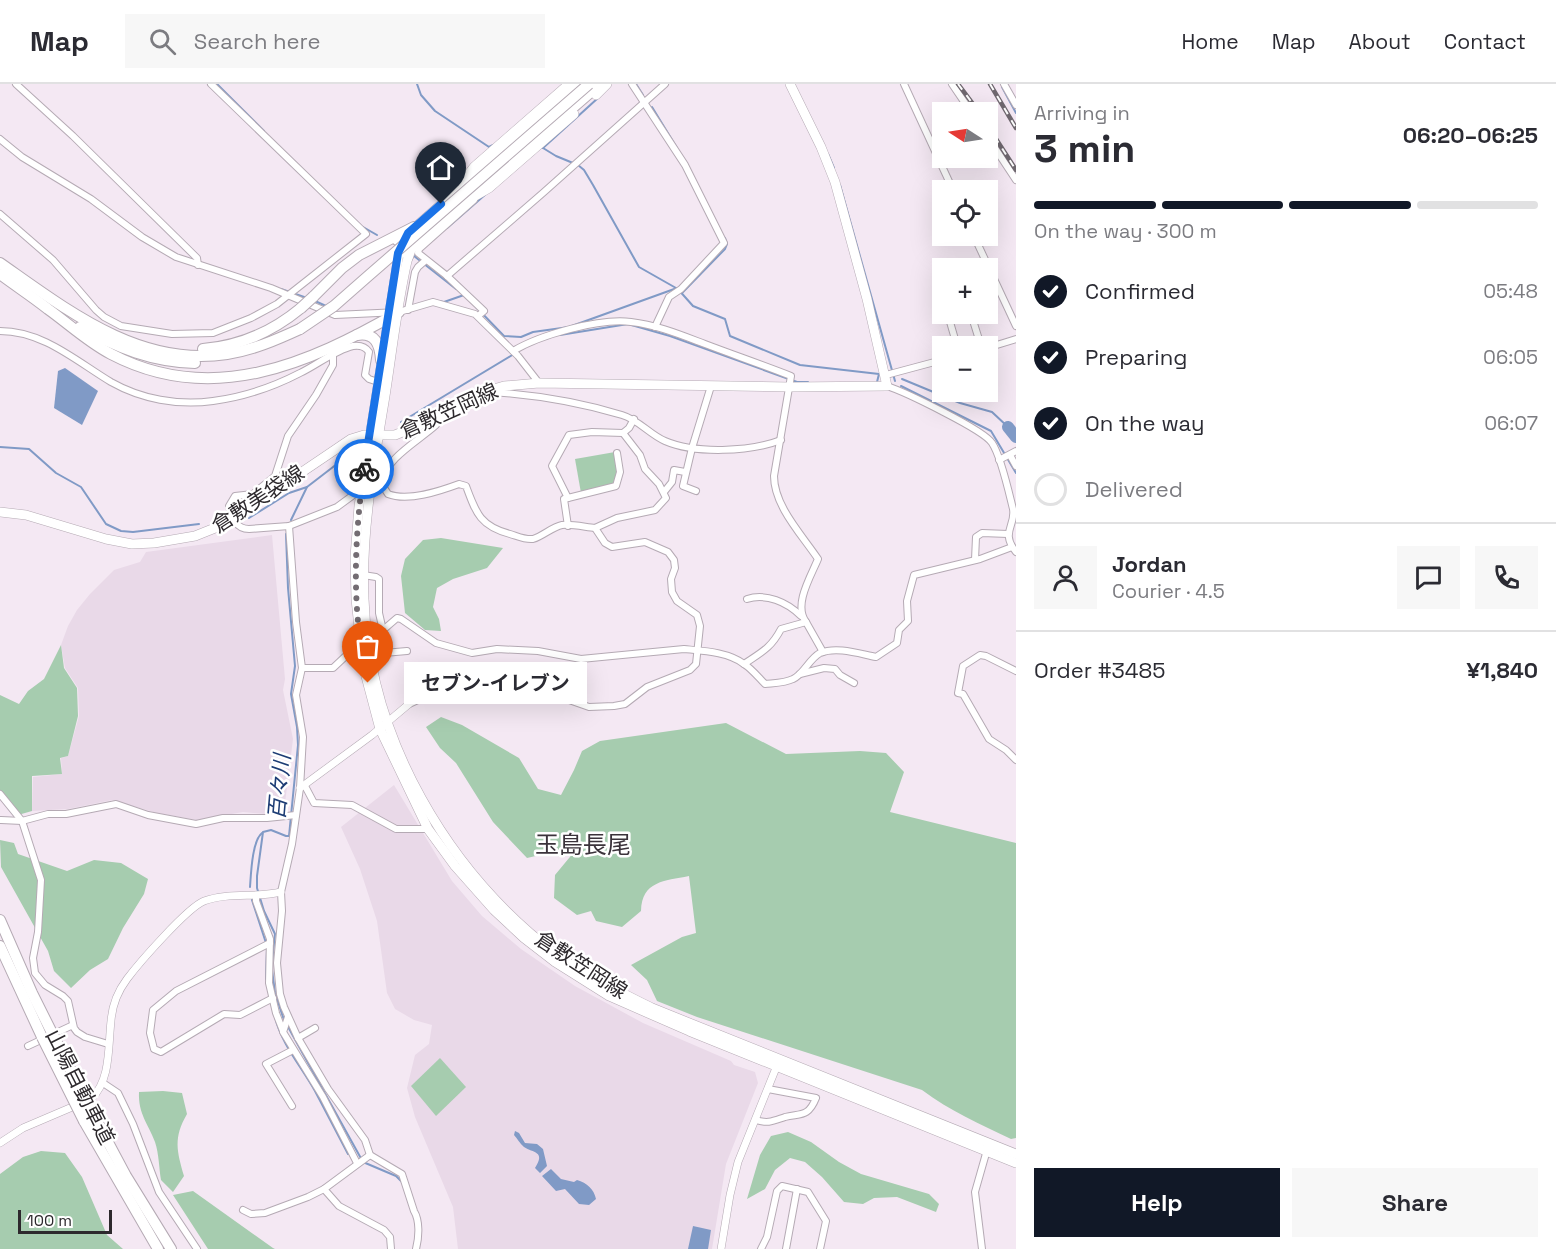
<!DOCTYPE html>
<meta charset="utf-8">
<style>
:root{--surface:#fff;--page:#f7f7f7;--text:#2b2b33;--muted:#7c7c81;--line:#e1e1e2;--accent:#111827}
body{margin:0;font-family:"Space Grotesk","Noto Sans JP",sans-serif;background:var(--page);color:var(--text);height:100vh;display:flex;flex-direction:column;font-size:22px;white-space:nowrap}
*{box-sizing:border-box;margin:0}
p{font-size:20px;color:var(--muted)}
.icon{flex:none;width:33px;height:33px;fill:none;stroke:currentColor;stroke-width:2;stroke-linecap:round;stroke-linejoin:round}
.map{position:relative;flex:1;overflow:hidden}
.drawer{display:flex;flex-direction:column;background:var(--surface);width:540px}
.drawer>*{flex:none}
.needle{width:39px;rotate:282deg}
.fabs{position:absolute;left:932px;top:18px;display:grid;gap:12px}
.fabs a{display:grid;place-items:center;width:66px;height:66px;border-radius:0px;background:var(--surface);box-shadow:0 6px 24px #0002;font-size:30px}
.scale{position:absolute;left:18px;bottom:15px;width:94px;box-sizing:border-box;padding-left:6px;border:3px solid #2d292d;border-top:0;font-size:16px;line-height:21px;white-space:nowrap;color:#2d292d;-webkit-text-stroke:4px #fff;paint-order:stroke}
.pin{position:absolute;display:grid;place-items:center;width:51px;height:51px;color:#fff;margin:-62px -26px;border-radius:50% 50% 50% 0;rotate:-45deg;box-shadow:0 0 6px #0007}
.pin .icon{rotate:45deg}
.courier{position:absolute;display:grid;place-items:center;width:60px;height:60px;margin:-30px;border:4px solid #1a73e8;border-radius:50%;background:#fff;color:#222;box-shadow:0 2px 8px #0007}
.bubble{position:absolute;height:42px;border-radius:0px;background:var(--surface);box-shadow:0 6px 24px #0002;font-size:20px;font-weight:700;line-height:42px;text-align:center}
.overview em{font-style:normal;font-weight:700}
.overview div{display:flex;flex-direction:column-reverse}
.overview{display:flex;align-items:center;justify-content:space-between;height:102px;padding:0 18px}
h1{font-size:39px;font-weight:700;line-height:45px}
.bar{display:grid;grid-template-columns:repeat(4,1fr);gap:9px 6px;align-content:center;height:72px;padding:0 18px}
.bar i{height:8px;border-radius:4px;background:var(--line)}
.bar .on{background:var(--accent)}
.bar p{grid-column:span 4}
.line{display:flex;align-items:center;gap:15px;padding:0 18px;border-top:2px solid var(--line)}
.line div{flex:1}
.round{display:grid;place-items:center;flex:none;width:63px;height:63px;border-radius:0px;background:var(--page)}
ol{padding:0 18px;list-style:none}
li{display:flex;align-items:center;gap:18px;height:66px}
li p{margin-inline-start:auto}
li .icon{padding:6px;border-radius:50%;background:var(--accent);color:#fff;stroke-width:4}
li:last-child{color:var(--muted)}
li i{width:33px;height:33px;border:3px solid var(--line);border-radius:50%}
.primary-button{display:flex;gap:12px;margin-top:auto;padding:12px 18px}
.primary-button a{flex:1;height:69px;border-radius:0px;background:var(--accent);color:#fff;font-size:24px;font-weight:700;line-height:69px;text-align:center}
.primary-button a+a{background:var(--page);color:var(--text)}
header{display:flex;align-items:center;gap:36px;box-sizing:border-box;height:84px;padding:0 30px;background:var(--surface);border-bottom:2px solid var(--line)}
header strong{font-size:28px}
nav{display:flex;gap:33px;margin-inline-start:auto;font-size:21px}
.search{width:420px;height:54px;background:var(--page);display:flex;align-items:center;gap:15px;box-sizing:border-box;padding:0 21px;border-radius:0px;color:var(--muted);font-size:22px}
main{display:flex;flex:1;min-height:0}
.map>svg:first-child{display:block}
.built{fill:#e9d9e8}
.green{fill:#a6ccaf}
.water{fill:#809ac6}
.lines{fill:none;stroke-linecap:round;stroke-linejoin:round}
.stream{stroke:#809ac6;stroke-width:2}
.river{stroke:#809ac6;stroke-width:12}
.minor-casing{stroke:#b5aab4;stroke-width:8}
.tertiary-casing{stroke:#b5aab4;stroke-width:8}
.primary-casing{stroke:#b5aab4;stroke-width:10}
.motorway-casing{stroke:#b5aab4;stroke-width:12}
.minor{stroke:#fff;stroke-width:6}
.tertiary{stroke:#fff;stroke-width:7}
.primary{stroke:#fff;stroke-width:9}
.motorway{stroke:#fff;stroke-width:10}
.rail-casing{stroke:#6f686f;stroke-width:4.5}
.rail{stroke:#fff;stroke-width:2;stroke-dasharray:7;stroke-linecap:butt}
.motorway-bridge-casing{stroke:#b5aab4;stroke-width:12;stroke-linecap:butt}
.motorway-bridge{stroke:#fff;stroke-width:10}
.done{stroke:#736c72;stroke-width:6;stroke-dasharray:0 10.8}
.route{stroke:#1a73e8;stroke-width:8}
.labels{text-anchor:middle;stroke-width:5;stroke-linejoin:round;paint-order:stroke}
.street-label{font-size:21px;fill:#2d292d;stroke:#fff}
.water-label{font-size:22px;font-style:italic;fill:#1c3c74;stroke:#fff}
.quarter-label{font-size:24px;fill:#3b333b;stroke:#fff}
</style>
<header>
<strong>Map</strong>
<div class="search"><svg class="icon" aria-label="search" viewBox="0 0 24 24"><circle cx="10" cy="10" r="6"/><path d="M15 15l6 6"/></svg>Search here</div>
<nav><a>Home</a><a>Map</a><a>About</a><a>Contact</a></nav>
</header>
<main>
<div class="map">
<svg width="1016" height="1165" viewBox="0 0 1016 1165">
<rect width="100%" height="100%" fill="#f4e8f3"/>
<!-- built -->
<g class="built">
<path d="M272,451l13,144 -2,11 10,49 -9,72 -18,3 -23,-2 -46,8 -40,-7 -45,-13 -44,9 -36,2 1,-34 29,-3 -1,-16 7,-2 11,-40 -1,-28 -13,-20 -4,-23 7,-19 9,-16 13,-16 24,-24 26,-8 6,-10z"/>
<path d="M394,701l58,96 30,35 39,33 54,37 68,37 88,38 3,4 21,7 3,11 -32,81 -14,85h-254l-5,-42 -38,-90 -8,-29 8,-33 14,-11 3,-19 -18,-5 -19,-11 -8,-16 -10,-72 -17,-52 -19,-42z"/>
</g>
<!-- green -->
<g class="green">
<path d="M615,368l2,22 -3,10 -33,9 -6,-34z"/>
<path d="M441,454l62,10 -16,20 -34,11 -16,9 -4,19 6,12 2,12 -16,-1 -20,-17 -4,-37 4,-17 18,-19z"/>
<path d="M61,561l3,23 13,20 1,28 -10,40 -8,2 2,16 -30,2v35l-14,4 -18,-23v-97l19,9 9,-13 16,-12z"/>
<path d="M441,633l21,8 57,33 19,31 23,6 13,-25 8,-19 18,-10 126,-18 60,31 74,-3 26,2 18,19 -14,40 126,31v295l-5,1c-31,-15 -61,-28 -89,-49l-225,-73 -40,-16 -10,-21 -16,-15 51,-28 14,-4 -7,-57c-25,5 -47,5 -48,35l-19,16 -26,-6 -5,-10 -14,4 -23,-17 1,-23 24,-29 -52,12 -34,-36 -37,-59 -16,-15 -14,-21z"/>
<path d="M0,756l14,3 4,11 49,17 27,-11 27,3 27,16 -4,15 -21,34 -15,31 -18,11 -19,18 -17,-17 -6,-20 -47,-84z"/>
<path d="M440,974l26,29 -30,29 -25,-30z"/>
<path d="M163,1007l19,2 5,21c-14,24 -10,37 -3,62l-11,16 -12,-12c-2,-12 -2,-26 -6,-38 -7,-19 -17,-28 -16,-50z"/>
<path d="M788,1048l23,10 28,20 22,12 68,20 10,10 -3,8 -39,-15 -23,1 -11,6 -19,-2 -22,-25 -17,-15 -15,-4 -15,12 -10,19 -18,10 13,-44 11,-19z"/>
<path d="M41,1067l24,2 17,24 25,58 16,14h-123v-75l23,-17z"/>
<path d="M193,1107l80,57 2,1h-67l-35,-54z"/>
</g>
<!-- water -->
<g class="water">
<path d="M65,284l33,23 -16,34 -28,-17 4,-37z"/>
<path d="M515,1047l4,2 6,10 12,1 6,5 4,17 -7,7 -5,-5c11,-17 -2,-15 -11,-21 -4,-3 -7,-9 -10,-12z"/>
<path d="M551,1085l10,10 13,3 3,-2c10,3 17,9 19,19l-7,6 -10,-1 -14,-15 -9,2 -14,-15z"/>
<path d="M693,1142l18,4 -3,19h-20z"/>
</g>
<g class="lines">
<!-- stream -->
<g class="stream">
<path d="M217,0l47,47"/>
<path d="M417,0l4,11 14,16 54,36 4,-2"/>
<path d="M636,0l7,11"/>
<path d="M16,3l8,8"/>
<path d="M1002,3l14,26"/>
<path d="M652,23l25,41"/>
<path d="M540,63l3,1 55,-50"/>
<path d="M543,64l13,8 17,7"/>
<path d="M828,70l6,14"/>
<path d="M578,81l6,5 9,15 46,82 37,21"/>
<path d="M840,101l55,196"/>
<path d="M363,143l14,8"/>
<path d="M447,144l39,-34"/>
<path d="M414,172l42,33"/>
<path d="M281,205l26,9"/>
<path d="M682,209l43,-44 2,-5 -2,-6"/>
<path d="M431,216l13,2 20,-7"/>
<path d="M315,217l11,5"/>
<path d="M476,223l28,29 17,1 12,-5 36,-5 108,-39 16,18 32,13 5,17 70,29 79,9 -2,8"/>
<path d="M560,251l68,-11 42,12 127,46h11"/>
<path d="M902,295l58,24 32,9 16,15"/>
<path d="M901,302l90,45 25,42"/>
<path d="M401,338l113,-68"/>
<path d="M0,363l29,2 27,24 25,14 25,37 15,7 12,1 66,-8"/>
<path d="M249,434l40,-25 18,-6 39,-30"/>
<path d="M291,436l16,-33"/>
<path d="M250,803c1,-13 2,-46 12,-54"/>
<path d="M252,816l14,43"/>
<path d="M272,878l3,-28 -11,-23 -7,-23v-12l6,-44 8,-2 15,6h3l9,-91 -1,-18 -6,-33 4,-28 -7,-78 -2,-54"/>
<path d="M272,886l3,23 9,27"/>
<path d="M266,895l1,-30"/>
<path d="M275,933c7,28 26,49 40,74 11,21 22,42 33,63"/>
<path d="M287,941l76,137 33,14 6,6"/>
</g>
<!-- river -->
<path class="river" d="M1008,343l8,10"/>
<!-- minor casing -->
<g class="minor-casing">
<g id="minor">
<path d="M16,0l57,52 124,122 1,7"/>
<path d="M632,0l53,81 39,78 -43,46 -12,8 -14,30"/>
<path d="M904,0l49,106"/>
<path d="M952,0l19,28"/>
<path d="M1004,0l12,21"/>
<path d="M987,52l29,44"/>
<path d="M0,55l22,18 69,42 51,38 34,20 95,31 64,27 64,-3 34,-10 42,12 43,42 21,27"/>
<path d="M474,116l-55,49 -1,4 29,23 37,35 -6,5"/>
<path d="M0,130l53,46 43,50 8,7 17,9 51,8 41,-1 38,-15 26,-14 89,-70 -155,-150"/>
<path d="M974,152l42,90"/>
<path d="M447,192l97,-84 121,-108"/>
<path d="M408,226l7,-38 3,-5 8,-7"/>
<path d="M971,230l10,32"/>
<path d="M0,247c43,0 76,30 111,51 30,17 67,24 102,19 30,-4 60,-14 87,-28 17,-8 35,-23 53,-27 7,-1 12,0 16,6l-4,23 4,4 9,3"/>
<path d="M957,262l-7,-24 2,-4 16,-4"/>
<path d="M987,264l29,-9"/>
<path d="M513,267c27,-16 86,-33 118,-29 26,3 50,13 74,22 29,11 58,21 86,32l-17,100c0,30 28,59 44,83 -7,17 -25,46 -12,63l-25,7c-10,19 -19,23 -37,35"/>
<path d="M333,271v10l-17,30 -28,41 -13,40 -22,18 -18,2 -6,10c3,12 7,23 20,23l40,-3 48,-19 15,-11"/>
<path d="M886,291l56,-15"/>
<path d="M887,302c18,6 97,44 105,57 9,13 17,50 21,66 3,17 -13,23 3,43"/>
<path d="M492,308c44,3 87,10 130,23 17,5 27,19 43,26 30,13 85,11 116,-1"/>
<path d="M1010,371l6,11"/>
<path d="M999,376l17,-9"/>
<path d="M696,407l-13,-5 9,-38 19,-62"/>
<path d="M664,408l8,-10 2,-12 11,2"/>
<path d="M568,414l-16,-32 17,-31 23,-3 31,1 6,-5 5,-9"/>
<path d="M289,442l7,96 6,46 -6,27 7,42 -3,51 -8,56 -11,48 1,19 -5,52 3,31 4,13 14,31 17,-10"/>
<path d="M568,442l-4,-27 52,-13 4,-14 -3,-19"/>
<path d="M595,444l22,-10 38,-8 11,-12 -7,-14 -14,-15 -5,-14 -17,-22"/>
<path d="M975,476l1,-23 6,-4 26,1"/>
<path d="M363,491l13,2 3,2v34l5,22v18l23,-2"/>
<path d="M747,515c19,-6 40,3 54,17"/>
<path d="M806,538l17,30"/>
<path d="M383,546l14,-12 4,1 35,24 36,10 25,-4 41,2 43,8 103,-10c20,2 44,3 60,15 8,5 14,13 21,20 9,-1 20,-1 28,-5 11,-5 16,-20 27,-26 17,-7 40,1 56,4l21,-14 2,-13 9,-9 -1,-20 7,-26 66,-16 32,-12"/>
<path d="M302,584h31l17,-16 10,-3"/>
<path d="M1016,587l-30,-15 -6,-1 -17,11 -5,27 5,1 26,45 17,11 10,10"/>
<path d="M800,590l24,-6 11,1 5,6 14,8"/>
<path d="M409,620l24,-11h23l113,7 20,7 25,-1 11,-2 22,-17 43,-17 6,-6 4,-38 -3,-11 -20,-14 -5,-9 -1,-13 4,-11 -1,-8 -6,-8 -23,-10 -33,5 -7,-4 -10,-15c-10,-1 -23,-4 -33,-3 -10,2 -19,11 -29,14 -8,1 -16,-3 -23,-5 -30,-8 -34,-21 -44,-48l-7,-2c-19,7 -51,18 -71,10l-7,-11c5,-25 36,-41 55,-58l3,-8"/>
<path d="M305,702l9,17 38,2 44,24h32"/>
<path d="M0,710l22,27 19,59 -3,52 -5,26 2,15 10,12 18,11 5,5 6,27 3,4 8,5 23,7"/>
<path d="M1,736l21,1 26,-7h18l50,-10 32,11 48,9 27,-6h44l29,-3"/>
<path d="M256,812v5l14,38 -1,44 7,30 7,18"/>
<path d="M270,859l-94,48 -23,19 -3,23 4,16 7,3 63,-38 16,1 33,-17"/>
<path d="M288,933l-5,15 40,65 34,66"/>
<path d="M298,954l30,51 37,51 5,15 32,19 12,37c6,10 5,26 2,38"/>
<path d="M28,962l45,-21"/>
<path d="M103,999l15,10 15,31 26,68 38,57"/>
<path d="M292,1022l-26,-42 27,-14"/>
<path d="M756,1036c12,4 17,1 29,-3 15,-4 23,1 31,-19l-48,-9"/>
<path d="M324,1105l15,17 45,24 6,7 1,12"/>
<path d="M243,1126l8,4 14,-1 43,-16 16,-8 46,-34"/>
<path d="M761,1165l6,-12 10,-46 5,-5 26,6 18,29 -6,28"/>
<path d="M786,1165l11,-60"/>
<path d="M982,1165l-7,-57 12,-42"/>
</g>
</g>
<!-- tertiary casing -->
<g class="tertiary-casing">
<g id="tertiary">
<path d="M300,704l72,-53 37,-31"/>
<path d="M0,1059l23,-15 68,-29c20,-19 17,-52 20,-78 1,-14 7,-30 16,-42 12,-16 60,-71 77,-78 24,-9 53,-3 77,-9"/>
<path d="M721,1165l9,-54 8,-33 40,-99"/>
</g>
</g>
<!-- primary casing -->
<g class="primary-casing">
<g id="primary">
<path d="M596,11l11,-11"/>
<path d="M574,30l-85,74 -26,15 -44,38 -8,9 -4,11c-10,44 -15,90 -22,135 -11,67 -24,134 -21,203 5,139 83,273 193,356 29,21 63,37 95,53l364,146"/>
<path d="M411,147l43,-38 20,-26 95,-83"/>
<path d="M400,163l-41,259 -4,51 1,42 7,66 17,64 48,100 27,37 39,44 30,28 31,24 54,34 80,35 327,132"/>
<path d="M0,428l26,3 80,24 26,5 22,-1 41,-7 30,-12 126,-85 13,-4h31l44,-18 48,-26 17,-5 35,-3 251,4 97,-1 -20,-87 -32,-117 -14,-35 -31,-63"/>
</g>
</g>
<!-- motorway casing -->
<g class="motorway-casing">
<g id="motorway">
<path d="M454,109l124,-109"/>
<path d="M463,119l137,-119"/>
<path d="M397,156l7,4 4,12"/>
<path d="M0,179c67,47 140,105 227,91 26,-4 49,-14 73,-25"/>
<path d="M0,190c16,12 33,23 48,35 21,15 40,33 63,45 101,53 197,10 288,-42"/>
<path d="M313,213l29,-29 17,-13 55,-28"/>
<path d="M80,243c37,21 73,35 115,36"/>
<path d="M357,251c18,-3 23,9 24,25"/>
<path d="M203,265c38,-3 69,-17 98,-41"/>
<path d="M0,836l32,73 20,40"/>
<path d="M0,862l42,91"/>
<path d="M94,1032l32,60 45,73"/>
<path d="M84,1037l74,128"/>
</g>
</g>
<!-- minor -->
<use href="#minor" class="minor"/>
<!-- tertiary -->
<use href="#tertiary" class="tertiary"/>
<!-- primary -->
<use href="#primary" class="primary"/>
<!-- motorway -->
<use href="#motorway" class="motorway"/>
<!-- rail casing -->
<g class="rail-casing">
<g id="rail">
<path d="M958,0l21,28"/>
<path d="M990,0l26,44"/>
<path d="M987,41l29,45"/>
</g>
</g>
<!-- rail -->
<use href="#rail" class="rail"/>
<!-- motorway-bridge casing -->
<g class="motorway-bridge-casing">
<g id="motorway-bridge">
<path d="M301,224l12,-11"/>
<path d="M300,245l34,-23 33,-29 222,-193"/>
<path d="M52,949l42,83"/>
<path d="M42,953l42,84"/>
</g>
</g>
<!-- motorway-bridge -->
<use href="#motorway-bridge" class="motorway-bridge"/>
</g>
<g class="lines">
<!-- done -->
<path class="done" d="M364,385c-10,72 -13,143 4,214"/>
<!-- route -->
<path class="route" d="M364,385l34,-216 10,-20 33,-29"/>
</g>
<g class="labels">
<!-- street labels -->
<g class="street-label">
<text transform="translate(449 327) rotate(-24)" y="7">倉敷笠岡線</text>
<text transform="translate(258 415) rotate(-33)" y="7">倉敷美袋線</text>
<text transform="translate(581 881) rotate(33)" y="7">倉敷笠岡線</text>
<text transform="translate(80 1003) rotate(63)" y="7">山陽自動車道</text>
</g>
<!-- water labels -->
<g class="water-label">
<text transform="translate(279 703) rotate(-85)" y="8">百々川</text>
</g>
<!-- quarter labels -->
<g class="quarter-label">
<text x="583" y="769">玉島長尾</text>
</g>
</g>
</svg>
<div class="fabs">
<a><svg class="needle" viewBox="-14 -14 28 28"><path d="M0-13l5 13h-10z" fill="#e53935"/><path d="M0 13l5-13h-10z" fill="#7c7c81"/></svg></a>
<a><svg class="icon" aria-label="locate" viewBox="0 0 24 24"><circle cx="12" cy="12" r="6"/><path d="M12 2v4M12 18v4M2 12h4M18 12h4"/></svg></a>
<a>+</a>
<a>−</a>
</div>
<div class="scale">100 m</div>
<div class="pin" style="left:368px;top:599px;background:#ea580c"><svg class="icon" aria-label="bag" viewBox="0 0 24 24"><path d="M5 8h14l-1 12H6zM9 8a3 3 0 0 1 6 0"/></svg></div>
<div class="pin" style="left:441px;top:120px;background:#1f2937"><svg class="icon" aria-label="home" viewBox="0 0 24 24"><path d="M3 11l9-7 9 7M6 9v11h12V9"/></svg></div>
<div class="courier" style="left:364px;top:385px"><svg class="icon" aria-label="bike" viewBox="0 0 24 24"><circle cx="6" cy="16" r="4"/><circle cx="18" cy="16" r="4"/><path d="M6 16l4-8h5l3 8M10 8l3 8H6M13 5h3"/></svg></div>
<div class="bubble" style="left:404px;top:578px;width:183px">セブン-イレブン</div>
</div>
<section class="drawer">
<div class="overview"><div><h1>3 min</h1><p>Arriving in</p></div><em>06:20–06:25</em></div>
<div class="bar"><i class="on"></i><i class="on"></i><i class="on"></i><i></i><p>On the way · 300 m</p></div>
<ol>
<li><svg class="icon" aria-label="check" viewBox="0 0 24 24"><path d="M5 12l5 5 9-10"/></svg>Confirmed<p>05:48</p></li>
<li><svg class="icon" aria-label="check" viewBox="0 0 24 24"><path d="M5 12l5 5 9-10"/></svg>Preparing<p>06:05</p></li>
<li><svg class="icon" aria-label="check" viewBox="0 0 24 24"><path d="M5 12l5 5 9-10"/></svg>On the way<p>06:07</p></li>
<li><i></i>Delivered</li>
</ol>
<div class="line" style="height:108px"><a class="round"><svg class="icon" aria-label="person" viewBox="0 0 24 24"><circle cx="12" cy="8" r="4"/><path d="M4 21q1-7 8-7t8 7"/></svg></a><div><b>Jordan</b><p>Courier · 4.5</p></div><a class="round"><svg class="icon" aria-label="chat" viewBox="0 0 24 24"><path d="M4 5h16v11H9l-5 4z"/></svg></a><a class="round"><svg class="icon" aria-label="phone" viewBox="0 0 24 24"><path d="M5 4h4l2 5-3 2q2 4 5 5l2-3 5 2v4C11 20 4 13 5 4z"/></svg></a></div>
<div class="line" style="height:78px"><div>Order #3485</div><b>¥1,840</b></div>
<div class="primary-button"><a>Help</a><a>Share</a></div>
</section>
</main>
